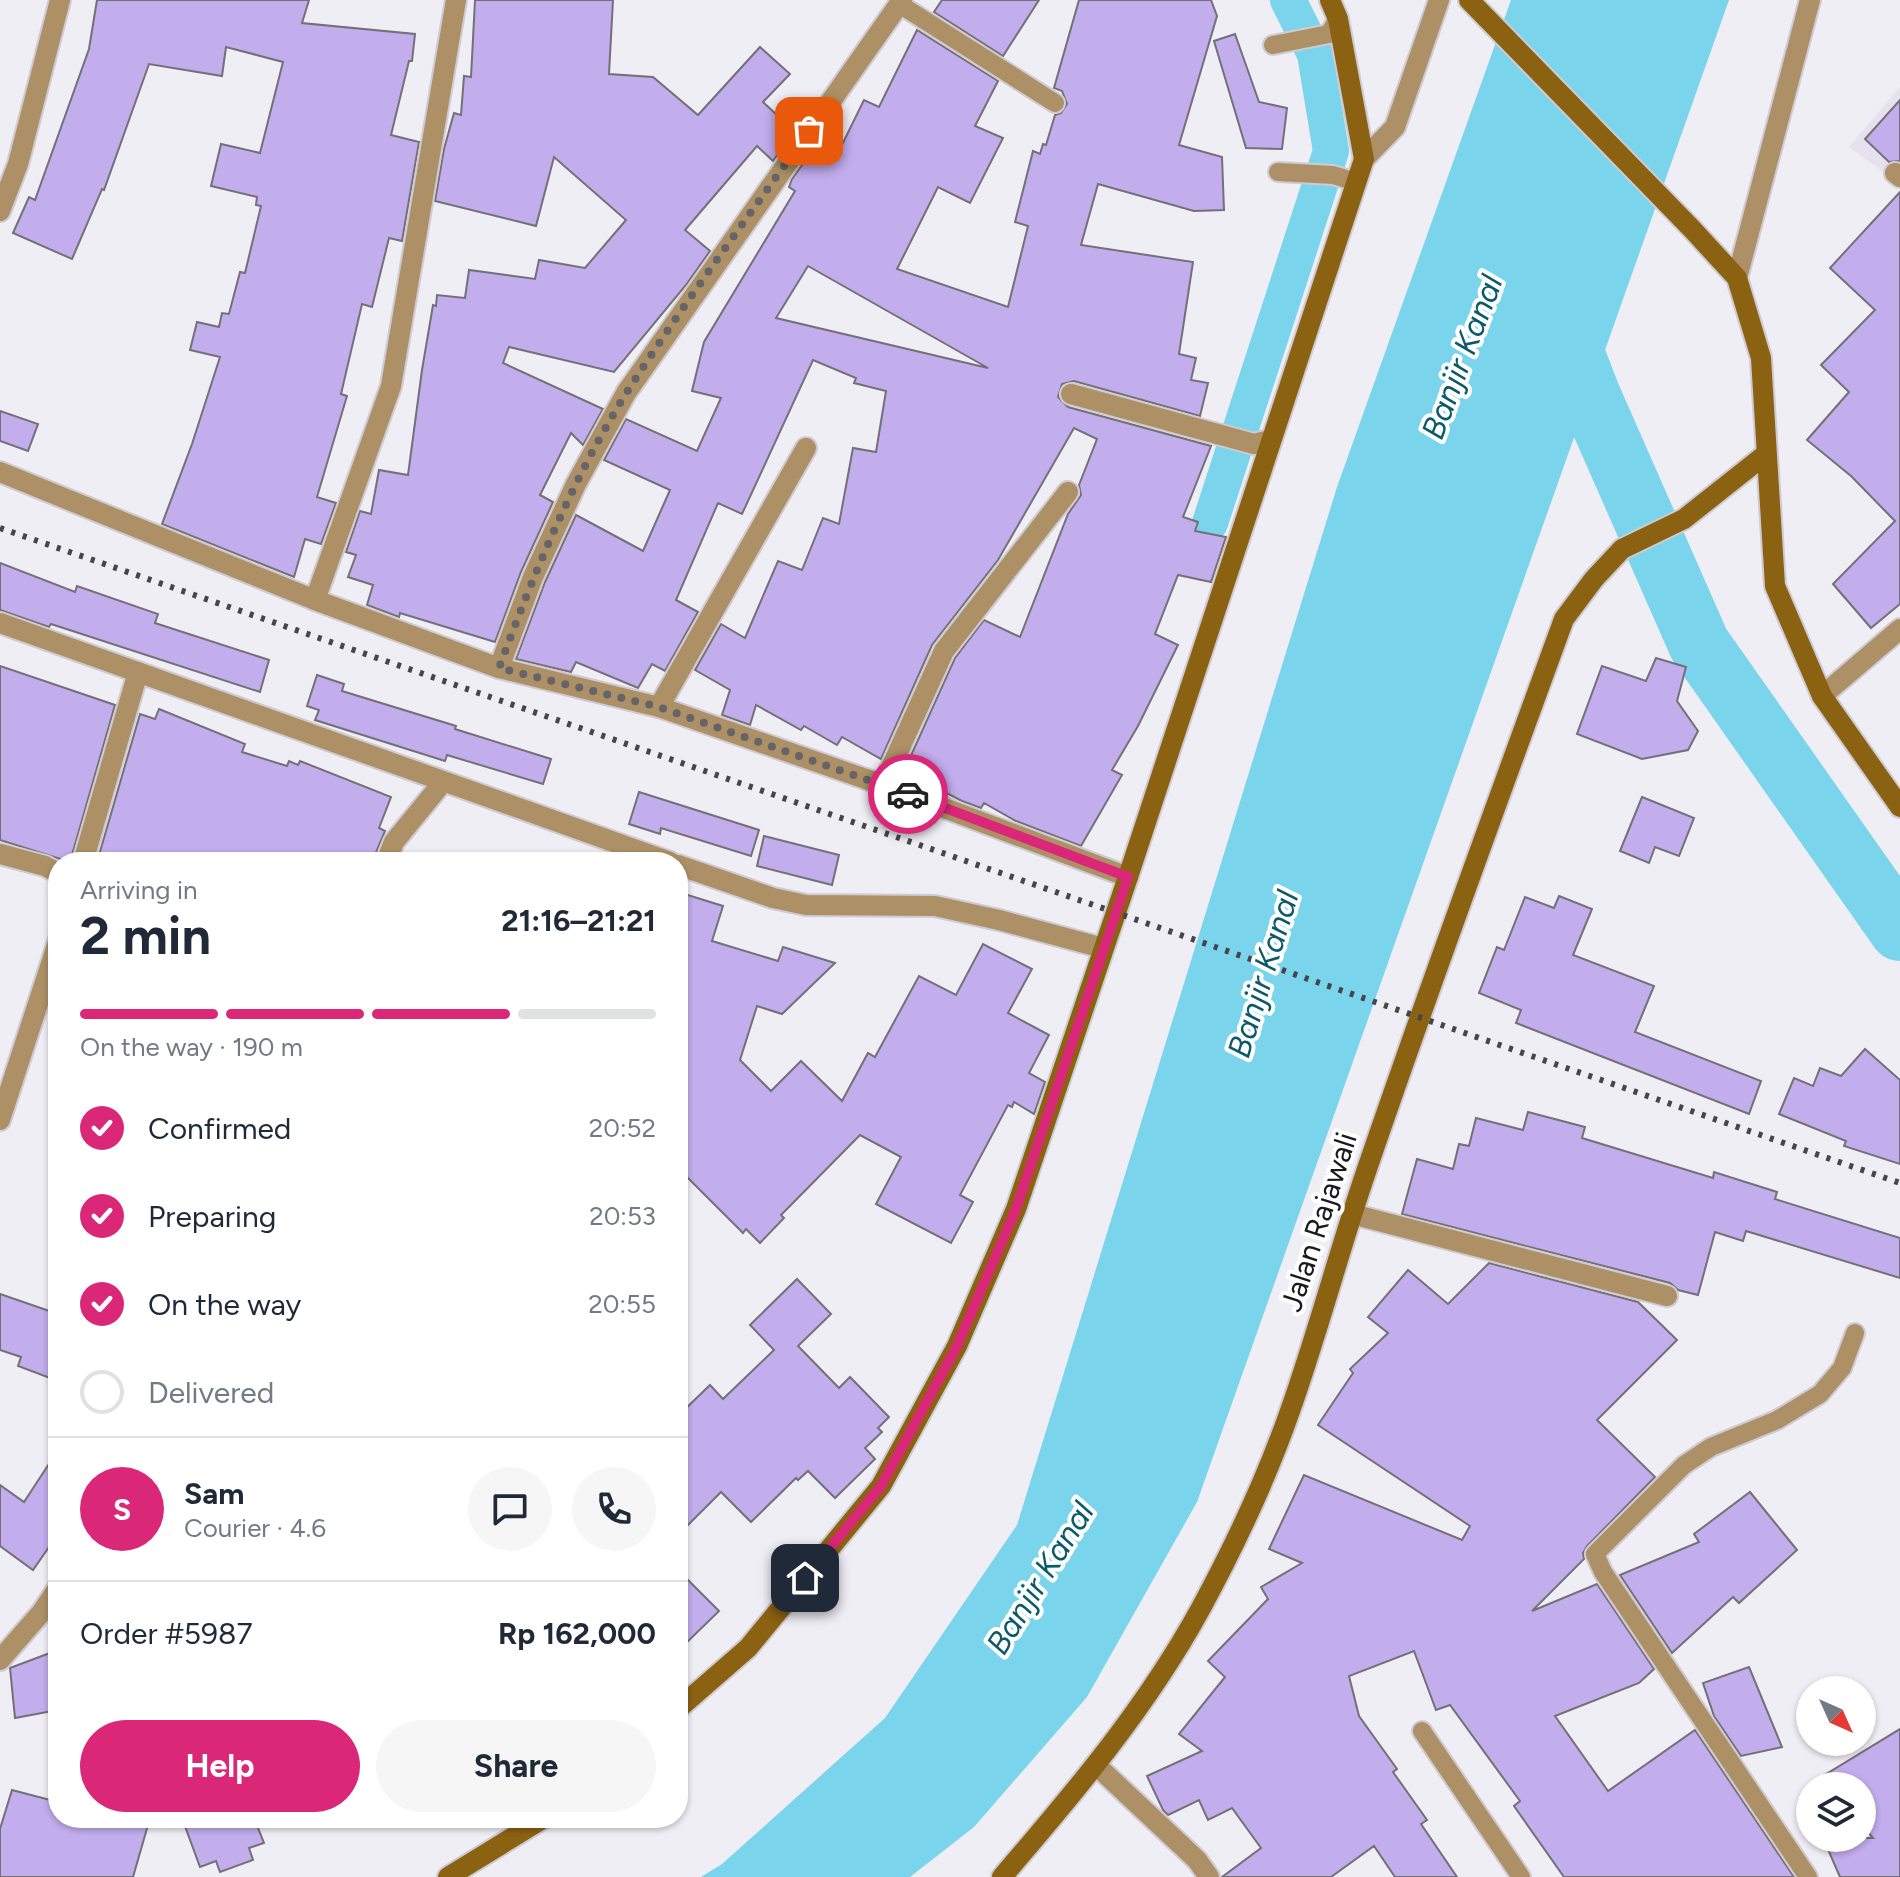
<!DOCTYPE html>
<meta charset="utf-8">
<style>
:root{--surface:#fff;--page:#f6f6f7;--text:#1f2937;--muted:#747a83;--line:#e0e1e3;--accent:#db2777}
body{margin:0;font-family:Figtree,sans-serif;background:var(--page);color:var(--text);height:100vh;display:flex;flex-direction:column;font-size:30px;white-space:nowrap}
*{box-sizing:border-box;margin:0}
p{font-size:26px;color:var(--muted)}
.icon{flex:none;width:44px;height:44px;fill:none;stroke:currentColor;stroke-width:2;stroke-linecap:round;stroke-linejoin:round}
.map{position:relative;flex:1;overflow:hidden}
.sheet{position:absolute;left:48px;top:852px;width:640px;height:976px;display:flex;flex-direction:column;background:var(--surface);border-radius:32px;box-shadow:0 2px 6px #0004}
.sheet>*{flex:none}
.needle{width:52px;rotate:135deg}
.controls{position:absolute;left:1796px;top:1676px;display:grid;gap:16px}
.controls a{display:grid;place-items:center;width:80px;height:80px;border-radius:50%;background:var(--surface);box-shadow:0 2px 6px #0004;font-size:40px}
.pin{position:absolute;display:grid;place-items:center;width:68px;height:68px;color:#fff;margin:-34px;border-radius:16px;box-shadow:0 4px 12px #0006}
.courier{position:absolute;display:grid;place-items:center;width:80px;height:80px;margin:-40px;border:6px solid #db2777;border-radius:50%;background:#fff;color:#222;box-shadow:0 2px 10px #0007}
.headline em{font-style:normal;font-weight:700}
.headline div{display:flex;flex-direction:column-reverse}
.headline{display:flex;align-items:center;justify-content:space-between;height:136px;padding:0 32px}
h1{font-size:52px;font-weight:700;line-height:60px}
.bar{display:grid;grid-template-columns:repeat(4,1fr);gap:12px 8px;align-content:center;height:96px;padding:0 32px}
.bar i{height:10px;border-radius:6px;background:var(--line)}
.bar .current{background:var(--accent)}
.bar p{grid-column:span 4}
.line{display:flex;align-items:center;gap:20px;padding:0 32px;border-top:2px solid var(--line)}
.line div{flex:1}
.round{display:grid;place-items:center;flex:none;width:84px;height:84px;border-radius:42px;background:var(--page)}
ol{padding:0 32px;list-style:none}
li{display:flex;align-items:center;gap:24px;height:88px}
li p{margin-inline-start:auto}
li .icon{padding:8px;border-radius:50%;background:var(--accent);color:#fff;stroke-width:4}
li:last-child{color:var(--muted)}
li i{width:44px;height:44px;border:4px solid var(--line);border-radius:50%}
.button{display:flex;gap:16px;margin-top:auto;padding:16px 32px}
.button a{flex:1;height:92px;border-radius:48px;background:var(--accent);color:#fff;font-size:32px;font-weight:700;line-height:92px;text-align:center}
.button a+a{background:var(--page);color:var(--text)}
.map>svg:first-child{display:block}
.built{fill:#e5e1ef}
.water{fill:#7ad4eb}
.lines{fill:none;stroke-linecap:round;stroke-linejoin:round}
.canal{stroke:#7ad4eb;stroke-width:36}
.river{stroke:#7ad4eb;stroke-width:62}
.building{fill:#c2aded;stroke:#737177;stroke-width:2;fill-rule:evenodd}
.lane-casing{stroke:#ceccd2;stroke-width:22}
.street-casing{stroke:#ceccd2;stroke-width:24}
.secondary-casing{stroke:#ceccd2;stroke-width:24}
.lane{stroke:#ad9065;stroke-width:18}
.street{stroke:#ad9065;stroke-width:20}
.secondary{stroke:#8b6112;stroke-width:20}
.rail{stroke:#474549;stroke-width:6;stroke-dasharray:4 8;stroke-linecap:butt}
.done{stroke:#656468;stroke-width:8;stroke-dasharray:0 14.4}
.route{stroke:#db2777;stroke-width:10}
.labels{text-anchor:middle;stroke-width:8;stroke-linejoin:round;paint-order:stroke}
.street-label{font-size:30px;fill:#1a191c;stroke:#fff}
.water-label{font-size:32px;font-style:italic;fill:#0a5a69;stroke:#fff}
</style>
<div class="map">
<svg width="1900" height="1877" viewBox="0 0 1900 1877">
<rect width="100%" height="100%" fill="#f0eef5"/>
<!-- built -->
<path class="built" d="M1900,87v97l-51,-37z"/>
<!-- water -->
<path class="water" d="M1511,0h218l-532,1502 -110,195 -113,130 -64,50h-209l21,-13 163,-146 132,-193 320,-1038z"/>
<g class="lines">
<!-- canal -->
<path class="canal" d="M1210,523l121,-372 -16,-97 -27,-54"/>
<!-- river -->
<path class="river" d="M1559,316l30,78 110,250 201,286"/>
</g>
<!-- building -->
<g class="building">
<path d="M97,0h212l-7,23 113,11 -3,27h-3l-18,74 28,7 -17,99 -13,-3 -17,69 -10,-3 -21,90 6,2 -30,101 19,6 -15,41 -16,-5 -11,38 -132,-53 30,-80 28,-87 -30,-7 7,-28 22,5 3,-14 7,1 11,-42 5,1 16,-67 -5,-1 1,-8 -46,-11 10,-42 39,9 23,-91 -57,-15 -4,29 -73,-12 -45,126 -2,-1 -30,70 -59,-26 16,-36 6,3 54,-151z"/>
<path d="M475,0h138l-4,74 44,3 45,38 62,-68 30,27 -27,28 31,29 -21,30 -16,-15 -72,84 25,21 -24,34 -72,87 -105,-25 -6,16 100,46 -20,36 -12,-12 -31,62 13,7 -32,70 -26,70 -95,-29 -1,4 -32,-12 6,-20 -25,-8 8,-22 -10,-3 14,-41 11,3 8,-44 29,5 14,-105 11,-65 3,1 1,-11 28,3 4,-28 66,9 4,-19 46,8 41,-48 -72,-63 -18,69 -101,-25 9,-52 10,-36 7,2 3,-39 7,1z"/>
<path d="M942,0h97l-36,56 -69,-44z"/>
<path d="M1079,0h132l6,16 -38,129 43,12 2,53 -30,1 -96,-27 -17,61 112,17 -14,92 17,4 -5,22 17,3 -8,33 -126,-35 -12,3 -4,13 10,10 143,39 -28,71 15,5 -3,9 31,6 -15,45 -33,-7 -23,59 23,11 -40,81 -26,44 10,5 -41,71 -65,-25 -32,-18 -3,5 -19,-7 -58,-30 51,-113 29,-38 36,17 48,-123 13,-19 -2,-10 18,-46 -23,-11 -76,132 -66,85 -51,114 -39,-22 -5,8 -33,-19 -3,4 -45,-25 -6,20 -28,-10 8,-25 -35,-20 26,-46 24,14 33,-77 24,9 21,-52 16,6 14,-76 23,4 10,-61 -32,-8 2,-5 -43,-18 -71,154 -24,-11 -42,97 22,12 -33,59 -13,-7 -14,24 -62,-26 -5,10 -55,-13 29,-77 31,-67 67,36 27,-61 -66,-30 22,-41 71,32 24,-53 -29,-7 12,-49 91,-151 -6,-4 3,-8 23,-32 21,10 28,-57 15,7 38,-77 81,51 -23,45 28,12 -33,65 -32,-16 -41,82 111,38 20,-81 -13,-4 18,-71 7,3 3,-10 3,1 9,-30 6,-2 6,-9 -5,-13 -8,-3zM808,266l180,102 -212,-50z"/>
<path d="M1235,34l24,68 28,6 -5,41 -36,-1 -32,-107z"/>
<path d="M1900,100v61l-11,1 -24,-23z"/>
<path d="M1900,192v412l-29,24 -38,-44 62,-63 -44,-45 -44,-36 42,-48 -28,-27 54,-55 -45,-42z"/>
<path d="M0,411l38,13 -10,27 -28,-10z"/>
<path d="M0,563l75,29 2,-6 81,28 -3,9 114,37 -9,32 -209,-68 -2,3 -49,-17z"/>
<path d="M1656,658l30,9 -9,34 21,30 -10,19 -46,9 -65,-25 25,-68 44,15z"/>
<path d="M0,666l115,39 -45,157 -70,-22z"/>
<path d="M317,675l27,9 -2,7 114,35 -1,3 96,30 -8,25 -96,-29 -2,6 -130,-41 4,-10 -12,-4z"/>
<path d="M159,709l86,35 -3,8 45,14 2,-5 9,4 2,-4 91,36 -12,31 6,3 -13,31h-275l43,-148 15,5z"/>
<path d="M639,792l120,38 -8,26 -90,-28 -1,6 -31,-10z"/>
<path d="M1642,797l52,21 -15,38 -24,-9 -6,16 -29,-12z"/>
<path d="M764,836l75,19 -7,30 -75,-19z"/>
<path d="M678,892l45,14 -11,35 66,20 5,-14 52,16 -53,51 -25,-8 -17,54 31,31 30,-30 41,40 26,-48 7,4 44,-81 37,19 27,-51 49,25 -24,44 41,22 -20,38 16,9 -11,32 -20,-12 -2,5 -4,-2 -48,90 13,7 -22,41 -75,-39 25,-47 -41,-22 -79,80 3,3 -24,25 -14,-14 -3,4 -65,-65z"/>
<path d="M1559,896l33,13 -19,46 81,31 -19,46 126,49 -12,33 -233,-91 5,-13 -42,-17 18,-46 7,3 21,-53 29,11z"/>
<path d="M1865,1049l35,31v84l-56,-18 2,-5 -67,-27 15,-36 19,8 7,-18 21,8z"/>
<path d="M1528,1112l57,15 -3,11 131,40 1,-6 63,20 -2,7 125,39v40l-154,-47 -3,10 -28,-9 -17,63 -20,-5 -8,-7 -268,-69 15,-55 36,10 6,-25 10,2 7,-28 47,12z"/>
<path d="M1489,1263l149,39 39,38 -80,80 58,57 -68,69 -4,7 1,6 -52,52 65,-27 57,85 -15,14 -84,33 53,75 87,-61 99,147h-230l-50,-71 6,-5 -70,-96 -14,5 -22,-59 -65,25 10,40 38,53 -4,3 34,48 -6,4 36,53h-62l-21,-31 -43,31h-109l39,-29 -29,-40 -24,12 -9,-20 -31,15 -5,-5 -16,-34 55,-25 -23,-17 46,-57 -17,-16 60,-62 -7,-12 41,-24 -33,-14 35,-74 158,65 8,-14 -152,-101 35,-52 -3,-4 38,-36 -20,-16 40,-47 40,34z"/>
<path d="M797,1279l34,35 -33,32 41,42 11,-11 39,40 -11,11 4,4 -17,16 10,11 -40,39 -27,-27 -10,9 -2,-2 -45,44 -30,-30 -43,43v-119l32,-31 13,14 51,-49 -24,-25z"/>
<path d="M0,1294l58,20v67l-40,-15 3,-9 -21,-7z"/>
<path d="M58,1450v84l-25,36 -33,-24v-61l24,17z"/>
<path d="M1750,1492l47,58 -58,53 -6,-6 -61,56 -52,-78 79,-33 -5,-8z"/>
<path d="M678,1570l41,41 -41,40z"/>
<path d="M58,1650v60l-43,8 -5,-50z"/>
<path d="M1749,1667l33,80 -41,9 -27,-40 -11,-33z"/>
<path d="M1900,1729v148h-60l-17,-39h50l-11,-13v-39h-31l-8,-10z"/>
<path d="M12,1790l46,12v16h92l-17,59h-133v-48z"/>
<path d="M182,1818h72l10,25 -15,5 4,12 -33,12 -4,-11 -16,6z"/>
</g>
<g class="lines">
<!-- lane casing -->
<g class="lane-casing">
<g id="lane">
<path d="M899,4l156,99"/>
<path d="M1273,45l56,-11 9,-15"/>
<path d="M1278,172l55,3 23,7"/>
<path d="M1422,1731l99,146"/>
<path d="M1808,1877l-205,-305 -8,-18 89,-89 27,-18 66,-27 43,-26 22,-26 13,-35"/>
</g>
</g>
<!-- street casing -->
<g class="street-casing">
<g id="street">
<path d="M1364,159l31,-32 44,-127"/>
<path d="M1895,173l5,4"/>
<path d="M0,211l18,-47 42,-164"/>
<path d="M1737,278l73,-278"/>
<path d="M1071,394l183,50 16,-4"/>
<path d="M0,472l315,128 184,68 160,39 224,78 245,92"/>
<path d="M315,600l76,-214 65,-386"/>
<path d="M0,623l670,239"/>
<path d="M499,668l34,-91 43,-93 50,-91 276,-393"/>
<path d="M1822,696l78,-67"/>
<path d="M659,707l147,-259"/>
<path d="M883,785l61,-134 124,-159"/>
<path d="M0,854l45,12 13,7"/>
<path d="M83,862l55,-190"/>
<path d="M386,862l8,-20 49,-60"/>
<path d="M678,865l95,33 33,7 129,1 64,14 104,28"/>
<path d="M0,1120l58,-178"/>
<path d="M1352,1214l315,82"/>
<path d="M0,1660l41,-47 17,-25"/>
<path d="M1097,1766l100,94 12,17"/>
</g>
</g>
<!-- secondary casing -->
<g class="secondary-casing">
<g id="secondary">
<path d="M1469,0l223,229 45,49 24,80 14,228 47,110 78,111"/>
<path d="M678,1709l70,-61 133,-162 76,-140 59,-137 112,-332 236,-718 -26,-140 -8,-19"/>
<path d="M448,1877l96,-59"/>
<path d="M1002,1877c73,-85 145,-170 199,-269 33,-61 66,-131 89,-197 28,-79 49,-160 76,-239 63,-185 131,-369 198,-553l30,-40 28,-30 62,-30 82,-65"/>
</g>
</g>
<!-- lane -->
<use href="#lane" class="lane"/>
<!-- street -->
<use href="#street" class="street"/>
<!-- secondary -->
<use href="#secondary" class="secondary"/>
<!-- rail -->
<path class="rail" d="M0,528l1900,655"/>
</g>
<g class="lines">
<!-- done -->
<path class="done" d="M809,131c-61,86 -125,172 -182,261 -54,86 -93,181 -128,276l160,39 249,87"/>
<!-- route -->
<path class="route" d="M805,1578l76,-92 76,-140 59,-137 112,-332 -220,-83"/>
</g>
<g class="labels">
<!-- street labels -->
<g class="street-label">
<text transform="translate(1319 1222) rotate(-72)" y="10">Jalan Rajawali</text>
</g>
<!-- water labels -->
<g class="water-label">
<text transform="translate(1462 357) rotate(-69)" y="11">Banjir Kanal</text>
<text transform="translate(1263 974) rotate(-73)" y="11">Banjir Kanal</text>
<text transform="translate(1040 1578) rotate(-58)" y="11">Banjir Kanal</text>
</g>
</g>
</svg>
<div class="controls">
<a><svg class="needle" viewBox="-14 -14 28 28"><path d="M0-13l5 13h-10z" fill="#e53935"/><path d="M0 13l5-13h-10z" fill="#747a83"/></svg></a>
<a><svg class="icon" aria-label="layers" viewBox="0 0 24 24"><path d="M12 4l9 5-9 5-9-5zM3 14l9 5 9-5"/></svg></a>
</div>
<div class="pin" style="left:809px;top:131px;background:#ea580c"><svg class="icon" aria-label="bag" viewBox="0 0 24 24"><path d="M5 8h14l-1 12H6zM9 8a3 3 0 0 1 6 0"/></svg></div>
<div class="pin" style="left:805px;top:1578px;background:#1f2937"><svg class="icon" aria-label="home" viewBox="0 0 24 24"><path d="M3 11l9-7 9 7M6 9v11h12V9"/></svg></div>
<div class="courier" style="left:908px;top:794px"><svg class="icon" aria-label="car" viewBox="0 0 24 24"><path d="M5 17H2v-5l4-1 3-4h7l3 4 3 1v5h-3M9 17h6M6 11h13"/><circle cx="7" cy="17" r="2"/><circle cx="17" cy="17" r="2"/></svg></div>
<section class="sheet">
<div class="headline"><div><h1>2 min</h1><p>Arriving in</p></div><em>21:16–21:21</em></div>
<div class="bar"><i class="current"></i><i class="current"></i><i class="current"></i><i></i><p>On the way · 190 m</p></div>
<ol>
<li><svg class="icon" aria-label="check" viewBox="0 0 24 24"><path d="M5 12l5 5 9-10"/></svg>Confirmed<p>20:52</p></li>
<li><svg class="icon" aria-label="check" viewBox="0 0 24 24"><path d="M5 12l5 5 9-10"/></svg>Preparing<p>20:53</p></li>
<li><svg class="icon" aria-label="check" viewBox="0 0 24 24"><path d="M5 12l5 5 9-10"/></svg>On the way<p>20:55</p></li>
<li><i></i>Delivered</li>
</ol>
<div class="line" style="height:144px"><b class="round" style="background:var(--accent);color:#fff">S</b><div><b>Sam</b><p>Courier · 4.6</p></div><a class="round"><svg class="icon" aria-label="chat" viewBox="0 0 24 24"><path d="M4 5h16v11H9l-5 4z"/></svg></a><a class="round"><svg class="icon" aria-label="phone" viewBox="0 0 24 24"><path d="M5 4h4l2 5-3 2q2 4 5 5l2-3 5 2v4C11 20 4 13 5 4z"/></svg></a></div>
<div class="line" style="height:104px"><div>Order #5987</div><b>Rp 162,000</b></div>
<div class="button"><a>Help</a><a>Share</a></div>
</section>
</div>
